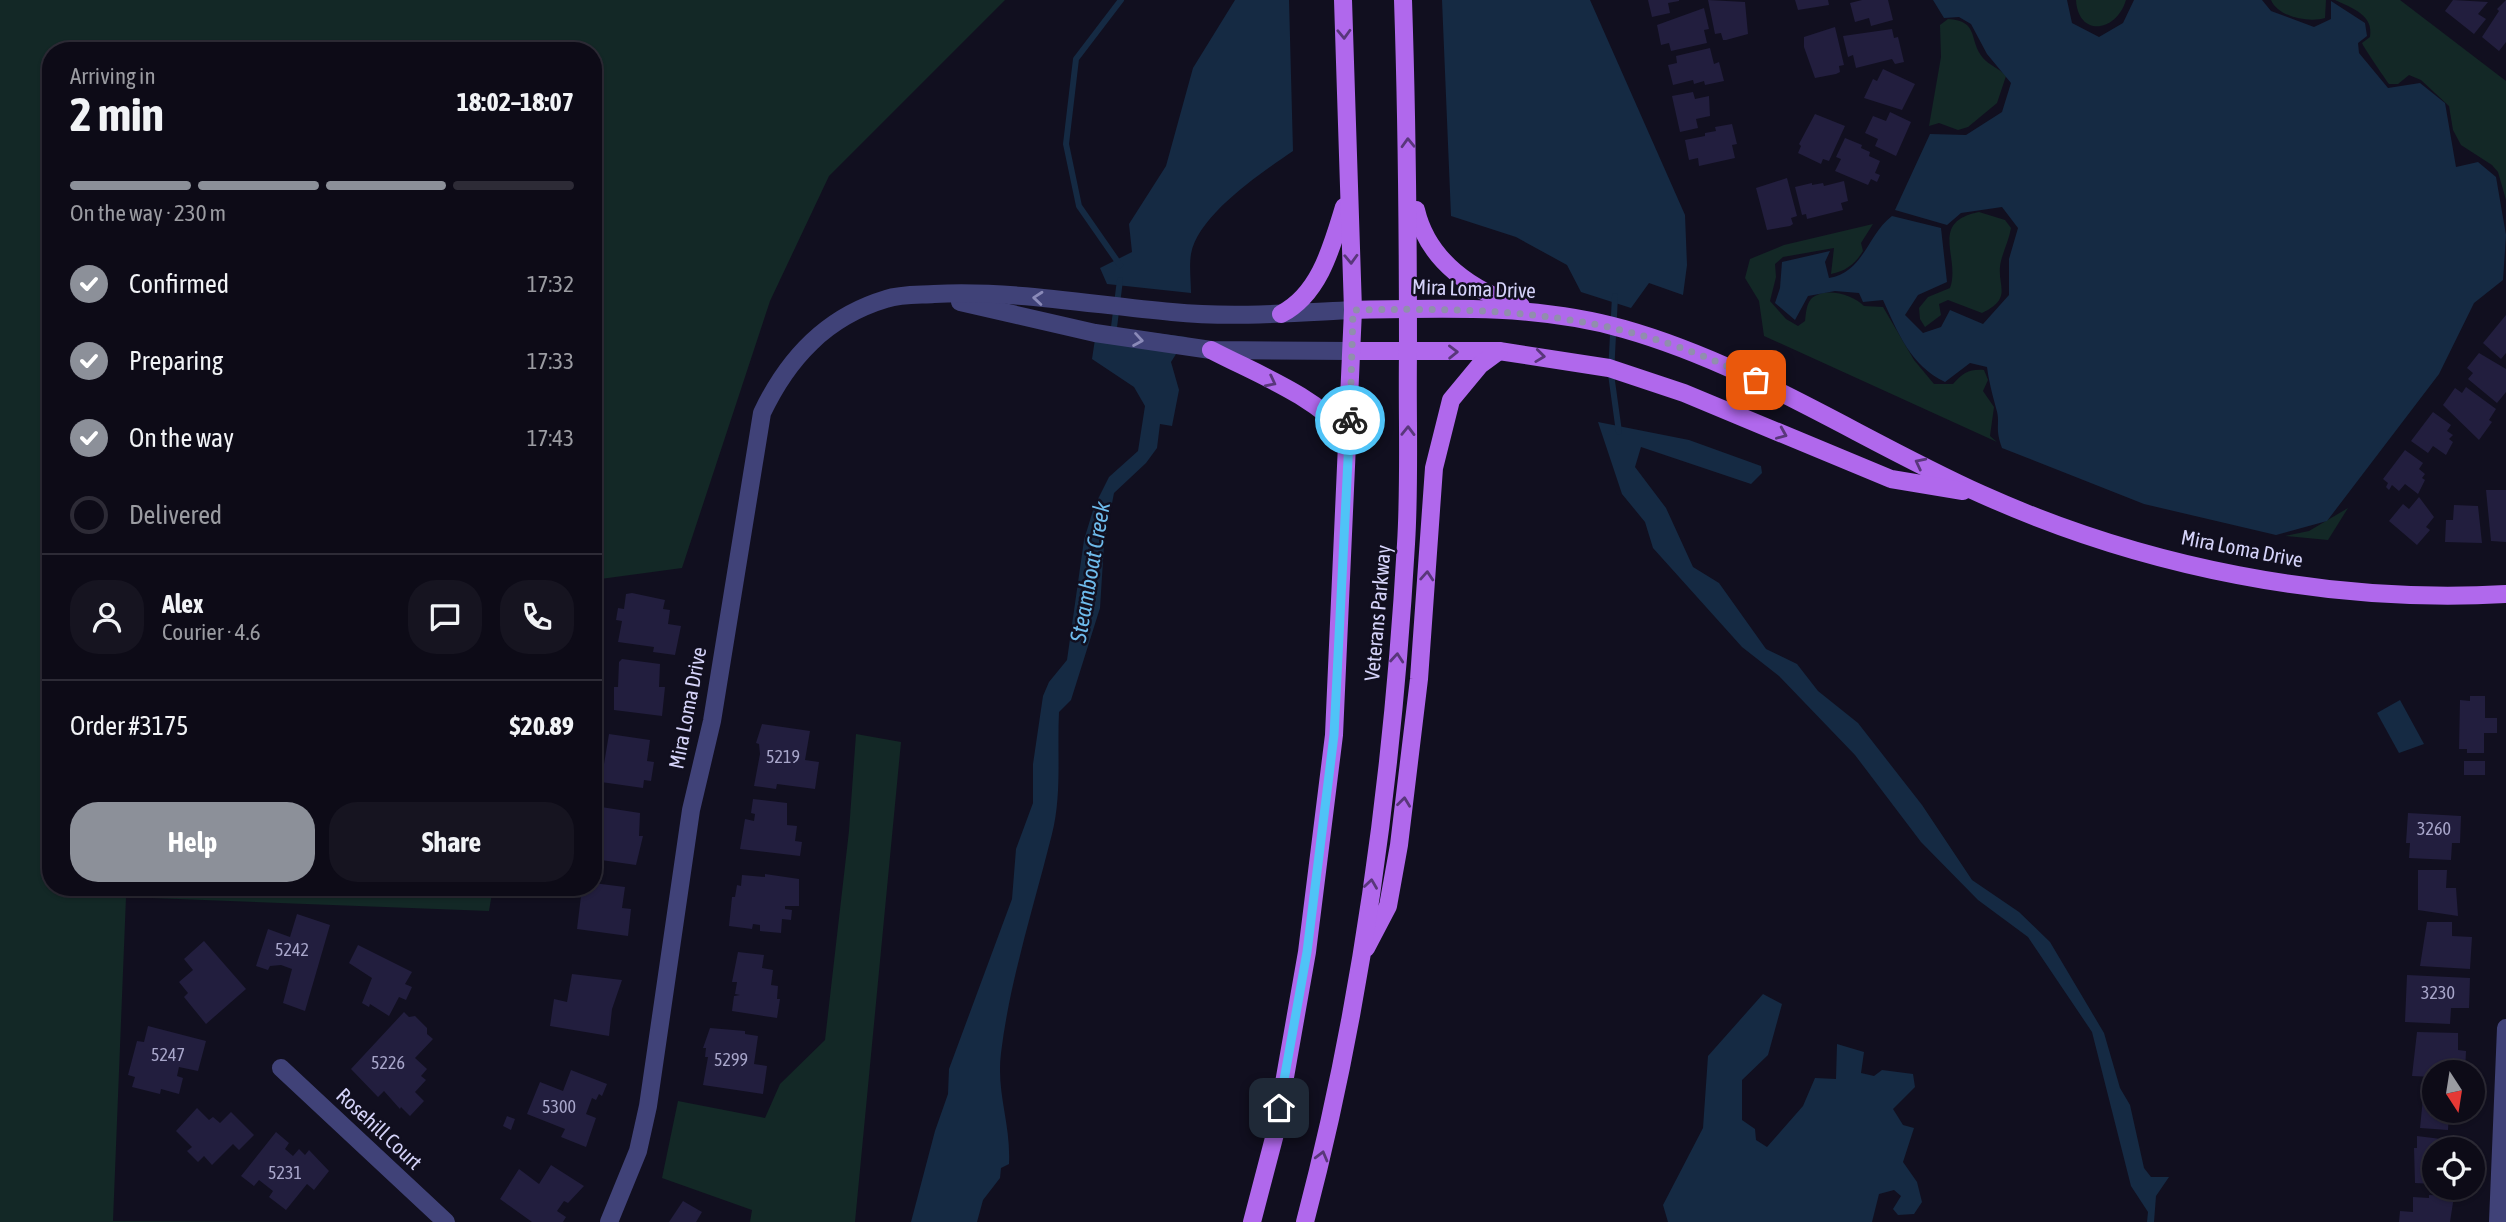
<!DOCTYPE html>
<meta charset="utf-8">
<style>
:root{--surface:#0d0b17;--page:#161420;--text:#f1f3f6;--muted:#9a9ba1;--line:#2d2b36;--accent:#8c9099}
body{margin:0;font-family:"Asap Condensed",sans-serif;background:var(--page);color:var(--text);height:100vh;display:flex;flex-direction:column;font-size:26px;white-space:nowrap}
*{box-sizing:border-box;margin:0}
p{font-size:23px;color:var(--muted)}
.icon{flex:none;width:38px;height:38px;fill:none;stroke:currentColor;stroke-width:2;stroke-linecap:round;stroke-linejoin:round}
.map{position:relative;flex:1;overflow:hidden}
.drawer{position:absolute;left:42px;top:42px;width:560px;height:854px;display:flex;flex-direction:column;background:var(--surface);border-radius:28px;box-shadow:0 2px 5px #0004,0 0 0 2px var(--line)}
.drawer>*{flex:none}
.needle{width:46px;rotate:168deg}
.fabs{position:absolute;left:2422px;top:1060px;display:grid;gap:14px}
.fabs a{display:grid;place-items:center;width:63px;height:63px;border-radius:50%;background:var(--surface);box-shadow:0 2px 5px #0004,0 0 0 2px var(--line);font-size:35px}
.pin{position:absolute;display:grid;place-items:center;width:60px;height:60px;color:#fff;margin:-30px;border-radius:14px;box-shadow:0 4px 10px #0006}
.courier{position:absolute;display:grid;place-items:center;width:70px;height:70px;margin:-35px;border:5px solid #4fc3f7;border-radius:50%;background:#fff;color:#222;box-shadow:0 2px 9px #0007}
.head em{font-style:normal;font-weight:700}
.head div{display:flex;flex-direction:column-reverse}
.head{display:flex;align-items:center;justify-content:space-between;height:119px;padding:0 28px}
h1{font-size:46px;font-weight:700;line-height:52px}
.bar{display:grid;grid-template-columns:repeat(4,1fr);gap:10px 7px;align-content:center;height:84px;padding:0 28px}
.bar i{height:9px;border-radius:5px;background:var(--line)}
.bar .current{background:var(--accent)}
.bar p{grid-column:span 4}
.line{display:flex;align-items:center;gap:18px;padding:0 28px;border-top:2px solid var(--line)}
.line div{flex:1}
.round{display:grid;place-items:center;flex:none;width:74px;height:74px;border-radius:28px;background:var(--page)}
ol{padding:0 28px;list-style:none}
li{display:flex;align-items:center;gap:21px;height:77px}
li p{margin-inline-start:auto}
li .icon{padding:7px;border-radius:50%;background:var(--accent);color:#fff;stroke-width:4}
li:last-child{color:var(--muted)}
li i{width:38px;height:38px;border:4px solid var(--line);border-radius:50%}
.cta{display:flex;gap:14px;margin-top:auto;padding:14px 28px}
.cta a{flex:1;height:80px;border-radius:28px;background:var(--accent);color:#fff;font-size:28px;font-weight:700;line-height:80px;text-align:center}
.cta a+a{background:var(--page);color:var(--text)}
.map>svg:first-child{display:block}
.green{fill:#132826}
.water{fill:#152a43}
.lines{fill:none;stroke-linecap:round;stroke-linejoin:round}
.stream{stroke:#152a43;stroke-width:6}
.building{fill:#221e3e}
.minor{stroke:#404278;stroke-width:18}
.major{stroke:#b068ec;stroke-width:18}
.oneway{stroke:#59377b}
.oneway2{stroke:#8a8ab8}
.done{stroke:#908ead;stroke-width:7;stroke-dasharray:0 12.6}
.route{stroke:#4fc3f7;stroke-width:9}
.labels{text-anchor:middle;stroke-width:5;stroke-linejoin:round;paint-order:stroke}
.number-label{font-size:18px;fill:#a8a6ca}
.street-label{font-size:21px;fill:#d5d3f9;stroke:#110f1f}
.water-label{font-size:23px;font-style:italic;fill:#6ebbec;stroke:#110f1f}
</style>
<div class="map">
<svg width="2506" height="1222" viewBox="0 0 2506 1222">
<rect width="100%" height="100%" fill="#110f1f"/>
<!-- green -->
<g class="green">
<path d="M0,0h1005l-176,176 -59,125 -88,267 -89,12v-529h-542v836h442l-4,24 -363,-14 -13,324 221,1h-334z"/>
<path d="M2076,0h50c-10,33 -48,37 -50,0z"/>
<path d="M2271,0h55l-1,18c-16,5 -47,-1 -54,-18z"/>
<path d="M2335,0h65l106,81v119l-8,-28 -6,-7 -31,-20 -8,-15 -4,-24 -28,-26 -12,-5 -11,9h-9c-5,-7 -25,-36 -27,-41l8,-6c4,-22 -18,-29 -35,-37z"/>
<path d="M1948,19c32,2 20,21 35,39 6,7 16,10 23,18l-9,27 -29,24 -10,3 -19,-7 -10,3 12,-69 -1,-32z"/>
<path d="M1979,212l26,8 6,8c-2,12 -7,21 -10,33 -6,24 14,36 -19,52l-34,-13 -9,4 2,11 -16,12 -5,-8 -1,-11 9,-11 22,-9c11,-30 -22,-66 29,-76z"/>
<path d="M1873,224l-12,19 2,8c-8,13 -17,20 -32,23l3,-26 -51,9 -8,7 1,13 -6,24 16,18 12,7 7,-5c1,-7 1,-16 6,-22 14,-13 42,-4 53,7l19,1 31,53 20,24h19c10,-11 16,-15 31,-14l4,10 -5,11 11,16 -4,29 7,6 -233,-106 -5,-35 -14,-23 5,-19 34,-14z"/>
<path d="M2348,508l-20,32 -43,-4 24,-5z"/>
<path d="M856,734l45,8 -46,480h-105l2,-12 -90,-32 16,-77 87,17 15,-34 45,-44 24,-209z"/>
</g>
<!-- water -->
<g class="water">
<path d="M1235,0h54l4,151c-32,22 -95,64 -102,103 -2,12 0,27 0,39l-84,-9 -7,-16 32,-16 -3,-28 37,-58 27,-98z"/>
<path d="M1442,0h148l95,215 2,50 -4,30 -34,-12 -18,25 -50,-16 -14,-27 -51,-28 -65,-21z"/>
<path d="M1933,0h134l5,23 27,14 24,-14 11,-23h128l9,11 43,16 17,-8v-18l34,22 2,13 -9,7 1,10 29,35 32,-5 25,20 11,64 22,-5 18,15 10,58 -3,45 -29,23 -35,71 -112,147 -51,14 -132,-31 -142,-56c-8,-21 -1,-25 -6,-40 -4,-15 -7,-26 -9,-41l-17,-4 -25,19c-34,-16 -47,-49 -62,-82l-20,2 -4,-9 -24,-2 -27,5 -13,24 -20,-17 5,-15 2,-26 48,-11 -5,11 4,16c35,-6 38,-43 63,-62l49,12 6,54 -29,13 -13,20 18,18 18,-6 9,-17 33,14 26,-29v-36l9,-31 -16,-21 -41,6 -14,12 -52,-15 35,-76 36,1 36,-23 9,-29 -24,-29 -16,-30 -12,-7 -15,1z"/>
<path d="M1097,326l90,11 -16,25 8,28 -7,36 -12,-2 -3,24 -11,15 -32,30 -10,52 -4,63 -29,92 -12,12c-2,40 3,83 -7,122 -18,72 -42,145 -51,219 -5,40 10,70 8,111l-8,4 -1,10 -17,22 -6,22h-66l24,-91 13,-37 1,-25 63,-170 4,-50 17,-46v-39l10,-68 6,-14 18,-22 17,-120 10,-33 15,-30 29,-26 7,-45 -11,-19 -42,-28z"/>
<path d="M1598,422l91,18 72,26 1,7 -11,11 -110,-37 -6,20 31,41 27,59 26,16 47,66 31,15 21,27 40,32 64,82 50,75 47,32 31,30 54,91 16,55 10,17 14,63 7,9h18l-13,19 -2,26h-7l1,-10 -17,-26 -39,-154 -64,-95 -50,-37 -57,-58 -66,-87 -76,-79 -37,-29 -89,-99 -8,-26 -23,-28z"/>
<path d="M2400,700l24,44 -25,9 -22,-40z"/>
<path d="M1763,994l19,10 -14,51 -26,25v40l13,9 1,11 11,7 36,-41 12,-28 21,1 1,-35 27,8 -3,21 13,3 8,-6 31,4 2,13 -22,22 10,16 11,3 -11,34 14,20 5,20 -8,12 -16,1 -5,-6 8,-13 -7,-6 -15,4 -7,28h-204l-5,-17 40,-77 5,-72z"/>
</g>
<g class="lines">
<!-- stream -->
<g class="stream">
<path d="M1120,265l-41,-59 -13,-62 10,-85 45,-59"/>
<path d="M1615,296l-4,78 8,58"/>
<path d="M1113,335l7,-55"/>
</g>
</g>
<!-- building -->
<g class="building">
<path d="M1648,0h31v1l-11,2 2,10 -18,4z"/>
<path d="M1708,0l37,2 3,32 -22,6h-3l-2,-7 -6,1z"/>
<path d="M1795,0h33l1,5 -31,5z"/>
<path d="M1862,0h26l5,20 -22,6 -2,-8 -14,4 -5,-19z"/>
<path d="M2453,0l35,2 -10,12 8,5 -12,15 -29,-23z"/>
<path d="M2506,0v42l-7,9 -17,-14 17,-26 -2,-2z"/>
<path d="M1704,8l5,21 -5,1 3,13 -36,8 -2,-8 -8,2 -4,-20z"/>
<path d="M1835,27l9,38 -5,1 1,6 -4,2 -21,4 -11,-31v-10z"/>
<path d="M1892,29l2,9 4,-1 6,25 -9,2 -3,-5 -36,9 -3,-13 -5,2 -5,-21z"/>
<path d="M1710,48l4,16 5,-2 5,19 -19,4 -1,-4 -10,3 -1,-4 -20,5 -5,-20 9,-2 -1,-7z"/>
<path d="M1883,69l32,15 -13,26 -38,-12 9,-19 4,2z"/>
<path d="M1693,92l2,7 14,-3 1,20 -14,3 2,9 -18,4 -8,-36z"/>
<path d="M1890,112l21,10 -15,34 -21,-10 3,-7 -13,-6 8,-17 13,5z"/>
<path d="M1815,114l30,12 -16,35 -6,-2 -2,5 -23,-11 3,-7 -2,-2z"/>
<path d="M1732,124l5,20 -5,1 3,13 -36,8 -1,-8 -9,2 -4,-20 20,-4v-3l11,-2 -1,-4z"/>
<path d="M1845,138l17,7 -1,3 9,4 -1,4 11,5 -5,12 5,2 -3,7 -6,-3 -3,6 -33,-14 6,-12 -5,-2z"/>
<path d="M1787,178l10,38 -6,2 2,6 -3,2 -23,4 -11,-42z"/>
<path d="M1844,181l4,20 -7,2 2,7 -36,9 -1,-5 -4,1 -7,-28 17,-4v2l11,-2 1,3z"/>
<path d="M2506,315v38l-5,6 -18,-16z"/>
<path d="M2479,353l27,16v23l-9,11 -29,-24 5,-6 -6,-5z"/>
<path d="M2466,387l30,22 -7,11 3,2 -13,18 -36,-35 12,-17 7,5z"/>
<path d="M2433,412l18,13 -4,6 6,4 -4,4 4,3 -7,13 -13,-9 -5,7 -17,-12z"/>
<path d="M2405,450l18,13 -4,6 6,5 -3,4 3,2 -7,14 -13,-10 -6,7 -7,-6 -3,5 -3,-3 2,-4 -5,-4z"/>
<path d="M2486,490h20v52l-15,-1z"/>
<path d="M2419,497l15,20 -8,10 4,3 -13,15 -28,-24 14,-17 6,5z"/>
<path d="M2454,505l24,1 4,37 -37,-1 1,-22h7z"/>
<path d="M632,593l33,7 -2,9 7,1 -2,14 13,2 -6,29 -22,-3 1,-5 -36,-5 4,-21 -6,-1 2,-12 6,1 2,-15z"/>
<path d="M622,659l38,5 -1,23h6l-3,29 -48,-6v-23h4l1,-25z"/>
<path d="M2470,696h15v22h12v15h-13v20h-17v-4h-8l1,-49 10,1z"/>
<path d="M762,724l48,7 -5,29 14,2 -4,27 -38,-5 -1,5 -22,-3 6,-32 -1,-10 -3,-1z"/>
<path d="M609,734l41,6 -3,21 7,1 -3,19 -7,-1 -1,8 -42,-6z"/>
<rect x="2464" y="761" width="21" height="14"/>
<path d="M753,799l34,4v22l10,1 -2,15 7,1 -2,14 -60,-7 5,-30 9,2 1,-7 -4,-1z"/>
<path d="M601,807l39,6 -1,23h4l-7,29 -42,-6 4,-49z"/>
<path d="M2408,813l53,3 -1,27h-8l-1,17 -42,-2 1,-15h-4z"/>
<path d="M2418,870h29l-1,18h10l2,28 -40,-6z"/>
<path d="M765,874l34,5v27h-14v3l7,1 -1,10 -9,-1 -1,14 -21,-2v-6l-7,-1 -1,5 -23,-3 3,-29h3l2,-12 4,1 1,-11 23,2z"/>
<path d="M593,883l32,4 -3,21 9,1 -3,27 -51,-7 4,-33h3l1,-9h8z"/>
<path d="M297,914l33,11 -25,86 -22,-8 9,-34 -11,-4 -11,1 -2,4 -12,-4 12,-37 22,8z"/>
<path d="M2427,922h25v14l20,1 -2,32 -50,-3z"/>
<path d="M204,941l42,48 -40,35 -22,-27 4,-4 -9,-11 14,-12 -9,-11z"/>
<path d="M358,945l54,27 -7,12 7,3 -6,13 -7,-3 -10,19 -19,-12 -1,3 -7,-4 10,-25 -23,-15z"/>
<path d="M738,952l26,3 -2,13 11,2 -2,15 7,1 -1,13h3l-3,19 -45,-7 2,-15 6,-1 -5,-1 2,-12h-5z"/>
<path d="M572,974l50,6 -10,29 -3,27 -59,-10 4,-27 13,3z"/>
<path d="M2407,975l63,3 -1,30h-18l-1,16 -45,-2z"/>
<path d="M404,1012l5,5 6,-1 12,12v6l6,5 -18,19 12,11 -6,7 5,4 -11,12 9,9 -14,15 -9,-9 -1,2 -16,-18 -6,6 -27,-28z"/>
<path d="M148,1026l58,15 -8,30 -19,-4 -2,9 6,2 -4,16 -18,-5 -1,5 -28,-7 3,-10 -7,-2 9,-34 7,1z"/>
<path d="M710,1028l35,3v3l13,2 -4,28 13,2 -4,28 -60,-9 5,-28h-3l1,-9h-3z"/>
<path d="M2417,1032l41,1v17l8,1 -1,22h-31v4l-22,-1z"/>
<path d="M571,1070l36,14 -5,12 -3,-2 -3,6 -4,-2 -6,16 10,4 -10,29 -25,-10 4,-8 -38,-15 13,-32 23,9z"/>
<path d="M2424,1088h10v23h15l-1,19 -28,-2z"/>
<path d="M197,1108l12,12 4,-3 7,6 11,-11 23,23 -15,15 -6,-6 -21,21 -8,-9 -6,6 -11,-11 5,-4 -16,-16z"/>
<path d="M507,1116l8,3 -4,11 -8,-4z"/>
<path d="M276,1132l13,11 -4,6 8,7 6,-7 6,6 4,-5 20,21 -15,19 -7,-6 -21,26 -17,-13 4,-6 -14,-11 -5,6 -13,-10z"/>
<path d="M2417,1136l32,4v10h-15v34l-19,-1 -1,-35h3z"/>
<path d="M551,1165l33,21 -16,17 -4,-2 -7,10 9,6 -3,5h-31l-32,-23 19,-30 20,15z"/>
<path d="M2429,1195l25,1 -4,26h-51l1,-11 13,1v-15l16,1z"/>
<path d="M683,1201l19,11 -6,10h-27z"/>
</g>
<g class="lines">
<!-- minor -->
<g class="minor">
<path d="M960,302l135,31 116,17 141,1"/>
<path d="M281,1068l165,154"/>
<path d="M609,1222l29,-71 10,-45 43,-296 21,-89 50,-308c26,-55 64,-96 124,-114 15,-5 33,-4 48,-5 80,-4 159,11 238,18 61,6 120,1 181,-2"/>
<path d="M2498,1222l8,-194"/>
</g>
<!-- major -->
<g class="major">
<path d="M1416,210c12,51 57,82 105,96"/>
<path d="M1353,310c90,-2 184,-6 271,19 127,36 237,111 357,165 162,73 348,110 525,100"/>
<path d="M1281,314c39,-20 51,-68 63,-107"/>
<path d="M1211,350c48,25 103,45 139,87"/>
<path d="M1352,351h147l110,17 75,25 207,86 72,12"/>
<path d="M1366,948l22,-42 11,-61 20,-166 15,-211 17,-68 29,-35 19,-14"/>
<path d="M1252,1222l23,-88 32,-182 27,-217 19,-425 -10,-310"/>
<path d="M1305,1222c58,-220 88,-451 101,-678 4,-64 1,-128 2,-192 0,-117 -1,-234 -5,-352"/>
</g>
</g>
<!-- one-way arrows -->
<defs><path id="oneway-chevron" d="M-2-3.5L2.5 0L-2 3.5" fill="none" stroke-width="1.6" stroke-linecap="round" stroke-linejoin="round" transform="scale(1.75)"/></defs>
<g class="oneway">
<use href="#oneway-chevron" transform="translate(1344 34) rotate(88)"/>
<use href="#oneway-chevron" transform="translate(1408 143) rotate(-92)"/>
<use href="#oneway-chevron" transform="translate(1351 259) rotate(88)"/>
<use href="#oneway-chevron" transform="translate(1453 352) rotate(-1)"/>
<use href="#oneway-chevron" transform="translate(1540 356) rotate(7)"/>
<use href="#oneway-chevron" transform="translate(1271 382) rotate(27)"/>
<use href="#oneway-chevron" transform="translate(1408 431) rotate(-89)"/>
<use href="#oneway-chevron" transform="translate(1782 434) rotate(23)"/>
<use href="#oneway-chevron" transform="translate(1920 463) rotate(-153)"/>
<use href="#oneway-chevron" transform="translate(1427 576) rotate(-86)"/>
<use href="#oneway-chevron" transform="translate(1397 658) rotate(-85)"/>
<use href="#oneway-chevron" transform="translate(1404 802) rotate(-83)"/>
<use href="#oneway-chevron" transform="translate(1371 884) rotate(-82)"/>
<use href="#oneway-chevron" transform="translate(1322 1156) rotate(-75)"/>
</g>
<g class="oneway2">
<use href="#oneway-chevron" transform="translate(1038 298) rotate(-175)"/>
<use href="#oneway-chevron" transform="translate(1138 340) rotate(9)"/>
</g>
<g class="lines">
<!-- done -->
<path class="done" d="M1350,420l3,-110c148,-3 269,2 403,70"/>
<!-- route -->
<path class="route" d="M1279,1108l28,-156 27,-217 16,-315"/>
</g>
<g class="labels">
<!-- number labels -->
<g class="number-label">
<text x="783" y="763">5219</text>
<text x="2434" y="835">3260</text>
<text x="292" y="956">5242</text>
<text x="2438" y="999">3230</text>
<text x="168" y="1061">5247</text>
<text x="731" y="1066">5299</text>
<text x="388" y="1069">5226</text>
<text x="559" y="1113">5300</text>
<text x="285" y="1179">5231</text>
</g>
<!-- street labels -->
<g class="street-label">
<text transform="translate(1474 289) rotate(2)" y="7">Mira Loma Drive</text>
<text transform="translate(2242 549) rotate(11)" y="7">Mira Loma Drive</text>
<text transform="translate(1378 613) rotate(-85)" y="7">Veterans Parkway</text>
<text transform="translate(688 708) rotate(-79)" y="7">Mira Loma Drive</text>
<text transform="translate(379 1129) rotate(43)" y="7">Rosehill Court</text>
</g>
<!-- water labels -->
<g class="water-label">
<text transform="translate(1090 572) rotate(-80)" y="8">Steamboat Creek</text>
</g>
</g>
</svg>
<div class="fabs">
<a><svg class="needle" viewBox="-14 -14 28 28"><path d="M0-13l5 13h-10z" fill="#e53935"/><path d="M0 13l5-13h-10z" fill="#9a9ba1"/></svg></a>
<a><svg class="icon" aria-label="locate" viewBox="0 0 24 24"><circle cx="12" cy="12" r="6"/><path d="M12 2v4M12 18v4M2 12h4M18 12h4"/></svg></a>
</div>
<div class="pin" style="left:1756px;top:380px;background:#ea580c"><svg class="icon" aria-label="bag" viewBox="0 0 24 24"><path d="M5 8h14l-1 12H6zM9 8a3 3 0 0 1 6 0"/></svg></div>
<div class="pin" style="left:1279px;top:1108px;background:#1f2937"><svg class="icon" aria-label="home" viewBox="0 0 24 24"><path d="M3 11l9-7 9 7M6 9v11h12V9"/></svg></div>
<div class="courier" style="left:1350px;top:420px"><svg class="icon" aria-label="bike" viewBox="0 0 24 24"><circle cx="6" cy="16" r="4"/><circle cx="18" cy="16" r="4"/><path d="M6 16l4-8h5l3 8M10 8l3 8H6M13 5h3"/></svg></div>
<section class="drawer">
<div class="head"><div><h1>2 min</h1><p>Arriving in</p></div><em>18:02–18:07</em></div>
<div class="bar"><i class="current"></i><i class="current"></i><i class="current"></i><i></i><p>On the way · 230 m</p></div>
<ol>
<li><svg class="icon" aria-label="check" viewBox="0 0 24 24"><path d="M5 12l5 5 9-10"/></svg>Confirmed<p>17:32</p></li>
<li><svg class="icon" aria-label="check" viewBox="0 0 24 24"><path d="M5 12l5 5 9-10"/></svg>Preparing<p>17:33</p></li>
<li><svg class="icon" aria-label="check" viewBox="0 0 24 24"><path d="M5 12l5 5 9-10"/></svg>On the way<p>17:43</p></li>
<li><i></i>Delivered</li>
</ol>
<div class="line" style="height:126px"><a class="round"><svg class="icon" aria-label="person" viewBox="0 0 24 24"><circle cx="12" cy="8" r="4"/><path d="M4 21q1-7 8-7t8 7"/></svg></a><div><b>Alex</b><p>Courier · 4.6</p></div><a class="round"><svg class="icon" aria-label="chat" viewBox="0 0 24 24"><path d="M4 5h16v11H9l-5 4z"/></svg></a><a class="round"><svg class="icon" aria-label="phone" viewBox="0 0 24 24"><path d="M5 4h4l2 5-3 2q2 4 5 5l2-3 5 2v4C11 20 4 13 5 4z"/></svg></a></div>
<div class="line" style="height:91px"><div>Order #3175</div><b>$20.89</b></div>
<div class="cta"><a>Help</a><a>Share</a></div>
</section>
</div>
